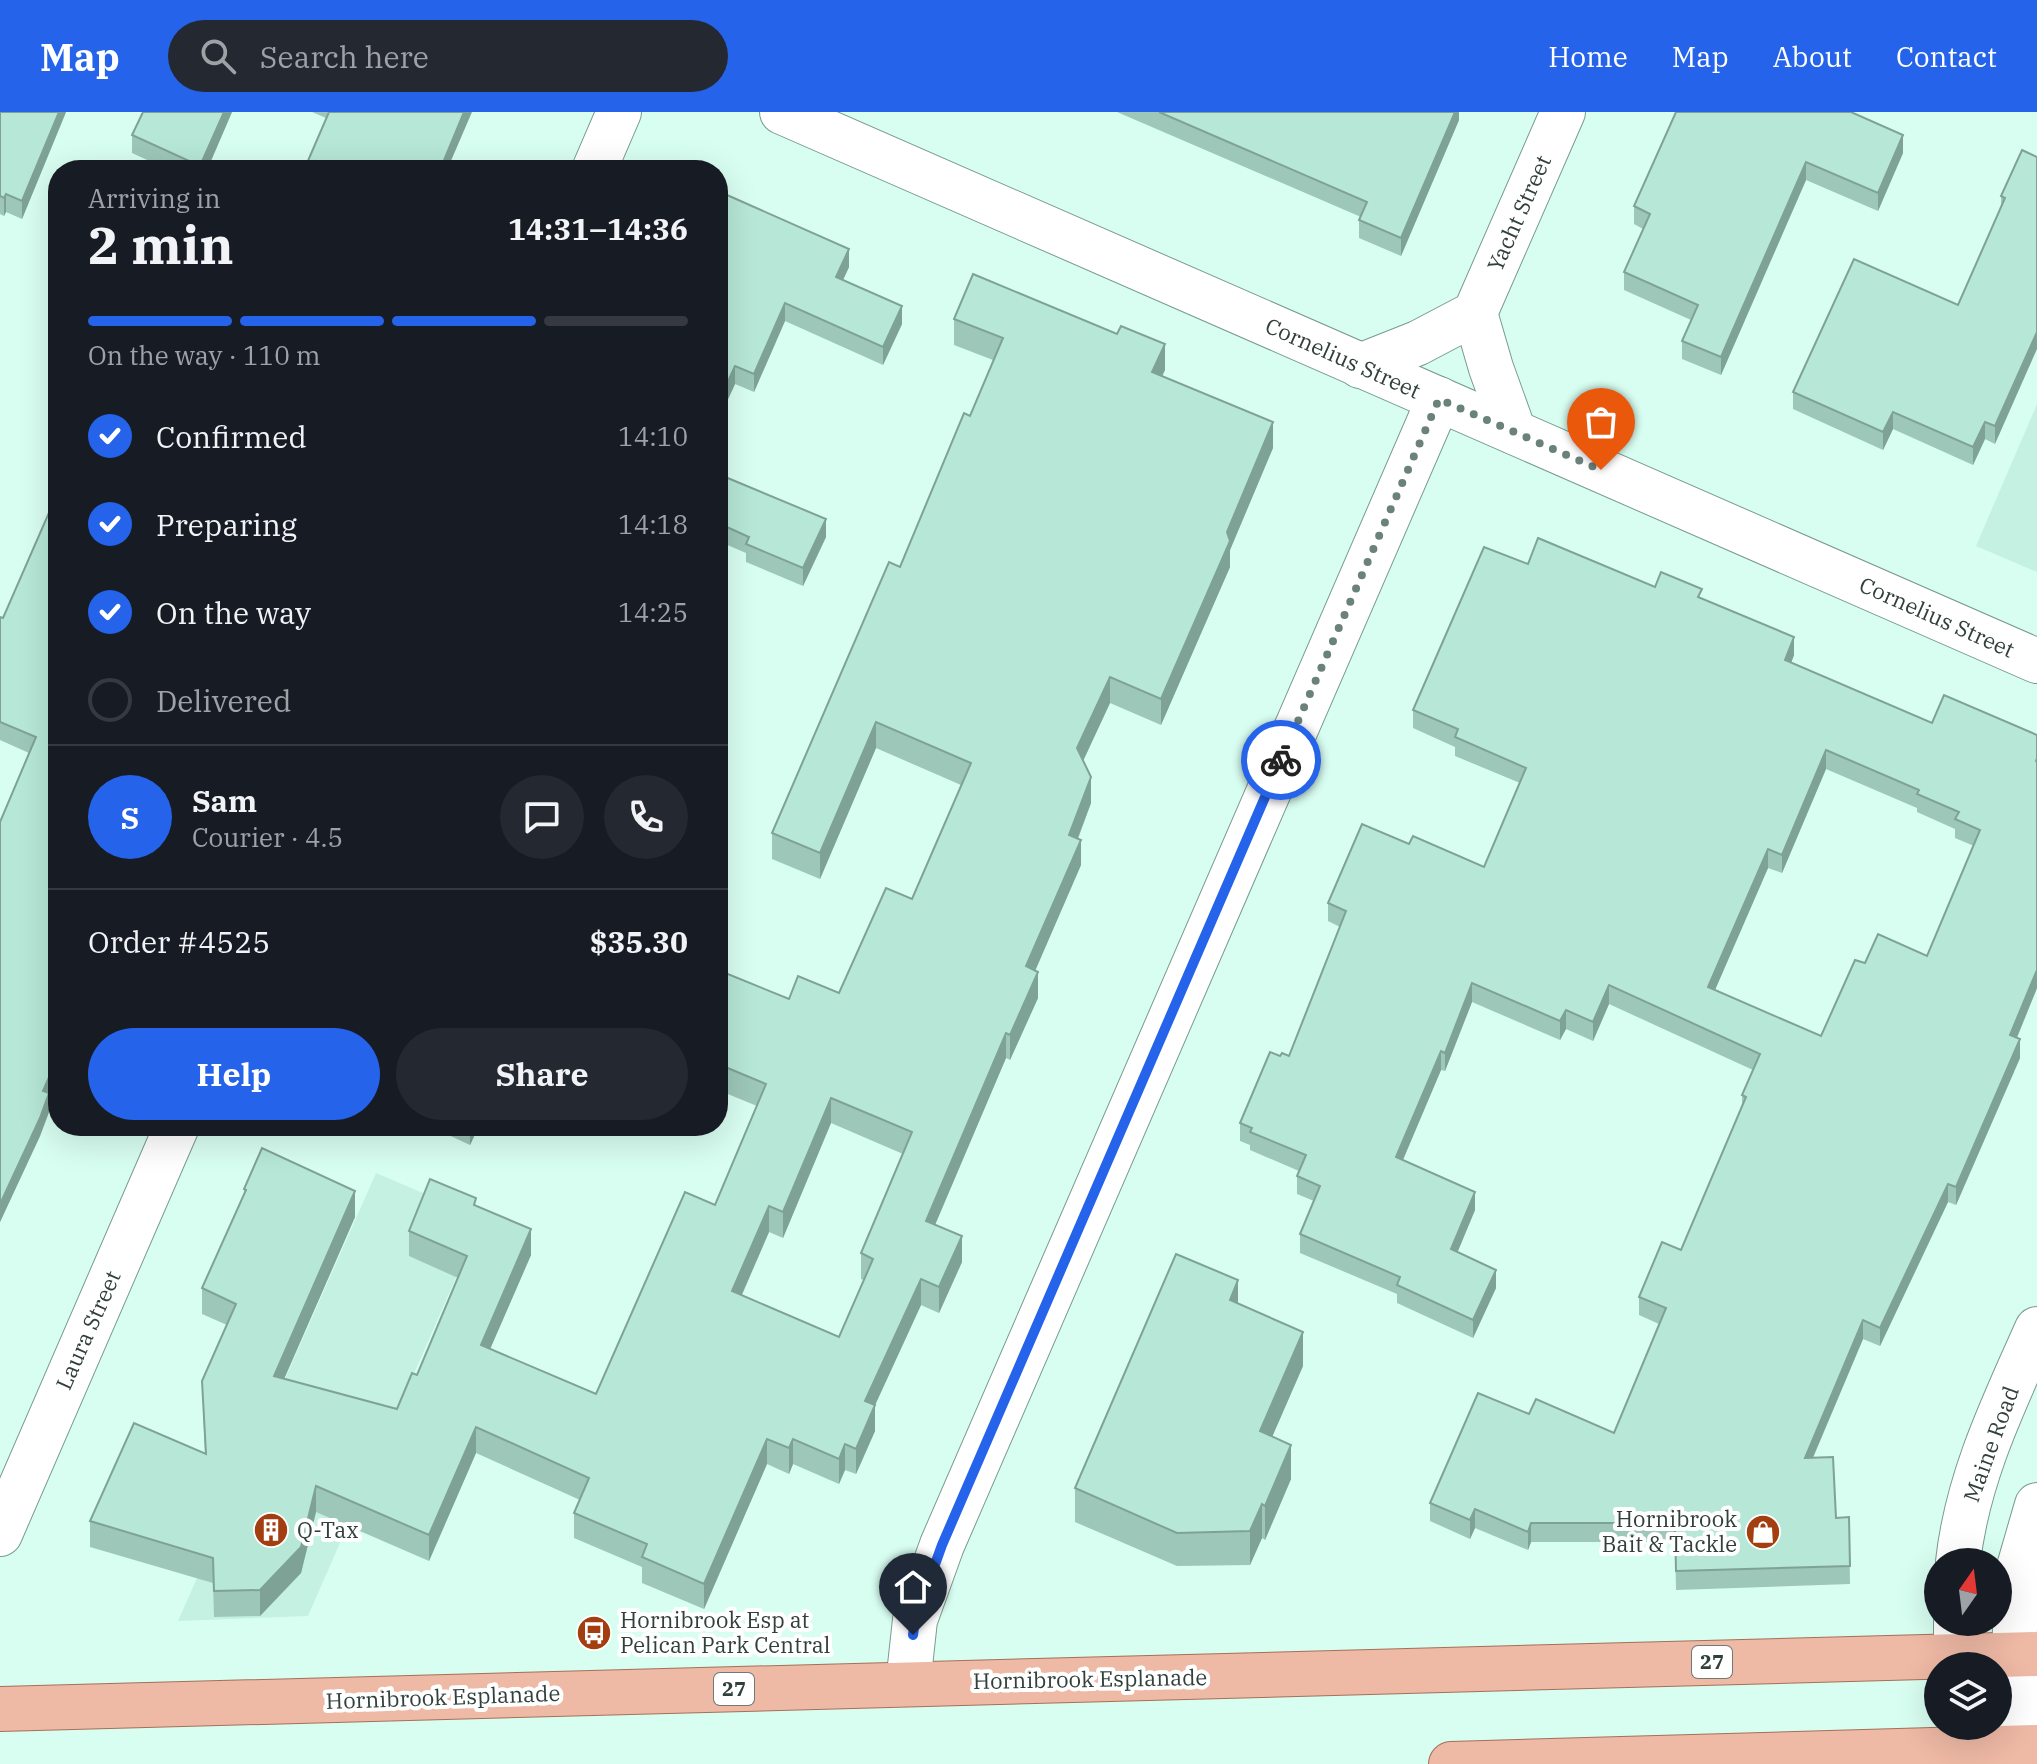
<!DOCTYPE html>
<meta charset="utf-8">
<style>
:root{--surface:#171b24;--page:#242831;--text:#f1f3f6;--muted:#9ea1a6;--line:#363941;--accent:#2563eb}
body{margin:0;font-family:"IBM Plex Serif",serif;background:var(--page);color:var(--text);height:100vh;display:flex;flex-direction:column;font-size:30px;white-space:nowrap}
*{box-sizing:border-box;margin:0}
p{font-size:26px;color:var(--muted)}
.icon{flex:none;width:44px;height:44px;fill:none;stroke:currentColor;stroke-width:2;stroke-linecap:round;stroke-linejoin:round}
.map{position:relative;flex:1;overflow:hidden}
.panel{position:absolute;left:48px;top:48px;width:680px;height:976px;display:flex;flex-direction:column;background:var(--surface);border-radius:32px;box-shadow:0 8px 32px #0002}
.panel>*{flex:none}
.needle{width:52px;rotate:14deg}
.controls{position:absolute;left:1924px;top:1436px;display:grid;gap:16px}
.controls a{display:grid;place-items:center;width:88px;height:88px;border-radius:50%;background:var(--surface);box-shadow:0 8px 32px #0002;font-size:40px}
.pin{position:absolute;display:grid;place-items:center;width:68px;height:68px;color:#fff;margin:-82px -34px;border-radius:50% 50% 50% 0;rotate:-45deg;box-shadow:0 0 8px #0007}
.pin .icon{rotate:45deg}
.courier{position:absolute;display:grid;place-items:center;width:80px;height:80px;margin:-40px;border:6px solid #2563eb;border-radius:50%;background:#fff;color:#222;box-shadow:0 2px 10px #0007}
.overview em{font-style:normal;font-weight:800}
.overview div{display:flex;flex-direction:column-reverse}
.overview{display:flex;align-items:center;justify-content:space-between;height:136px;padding:0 40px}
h1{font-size:52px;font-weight:800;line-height:60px}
.bar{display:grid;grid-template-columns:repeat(4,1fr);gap:12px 8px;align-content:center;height:96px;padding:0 40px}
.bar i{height:10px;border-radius:6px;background:var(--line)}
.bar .on{background:var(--accent)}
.bar p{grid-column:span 4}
.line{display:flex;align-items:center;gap:20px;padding:0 40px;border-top:2px solid var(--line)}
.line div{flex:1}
.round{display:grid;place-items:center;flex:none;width:84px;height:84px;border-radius:42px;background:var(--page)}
ol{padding:0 40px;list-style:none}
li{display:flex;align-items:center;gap:24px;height:88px}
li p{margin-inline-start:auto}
li .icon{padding:8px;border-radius:50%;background:var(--accent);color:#fff;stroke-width:4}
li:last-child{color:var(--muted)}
li i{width:44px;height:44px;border:4px solid var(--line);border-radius:50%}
.cta{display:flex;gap:16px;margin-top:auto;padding:16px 40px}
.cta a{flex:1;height:92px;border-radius:48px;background:var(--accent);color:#fff;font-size:32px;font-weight:800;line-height:92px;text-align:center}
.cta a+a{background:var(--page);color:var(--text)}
header{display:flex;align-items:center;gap:48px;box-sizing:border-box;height:112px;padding:0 40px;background:var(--accent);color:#fff}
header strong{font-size:38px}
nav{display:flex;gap:44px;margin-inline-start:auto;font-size:28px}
.search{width:560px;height:72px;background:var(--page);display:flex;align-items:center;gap:20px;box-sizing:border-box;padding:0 28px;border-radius:44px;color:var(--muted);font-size:30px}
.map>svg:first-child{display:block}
.built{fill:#c4f1e2}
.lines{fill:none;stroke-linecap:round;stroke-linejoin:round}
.minor-casing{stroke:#789b8f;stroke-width:46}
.tertiary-casing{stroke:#789b8f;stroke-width:46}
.primary-casing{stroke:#a57059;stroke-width:46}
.minor{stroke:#fff;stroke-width:44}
.tertiary{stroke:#fff;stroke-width:44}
.primary{stroke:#eeb9a5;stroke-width:44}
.wall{fill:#9dc7b9;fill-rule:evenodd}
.shaded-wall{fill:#7fa296}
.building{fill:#b6e7d7;stroke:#7fa296;stroke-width:2;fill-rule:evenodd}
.done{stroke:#6b827b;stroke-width:8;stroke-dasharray:0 14.4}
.route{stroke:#2563eb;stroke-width:10}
.labels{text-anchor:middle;stroke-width:8;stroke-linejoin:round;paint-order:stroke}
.shield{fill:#fff;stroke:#6f7976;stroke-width:2}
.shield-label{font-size:20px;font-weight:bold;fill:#31403b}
.street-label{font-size:22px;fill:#31403b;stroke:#fff}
.poi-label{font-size:22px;fill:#31403b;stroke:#fff;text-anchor:start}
</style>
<header>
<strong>Map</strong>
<div class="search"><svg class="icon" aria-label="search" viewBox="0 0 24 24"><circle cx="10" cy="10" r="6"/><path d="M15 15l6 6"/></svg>Search here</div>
<nav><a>Home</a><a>Map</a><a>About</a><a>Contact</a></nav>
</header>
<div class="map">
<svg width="2037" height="1652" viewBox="0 0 2037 1652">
<rect width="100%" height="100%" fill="#d8fef1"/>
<!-- built -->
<g class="built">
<path d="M2037,292v168l-61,-26z"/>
<path d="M376,1061l106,45 -174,398 -130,5z"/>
</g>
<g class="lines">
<!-- minor casing -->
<g class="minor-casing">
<g id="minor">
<path d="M782,0l1255,549"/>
<path d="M594,58l25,-58"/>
<path d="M1475,201l16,55 23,64"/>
<path d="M1360,254l58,-23 57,-30 88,-201"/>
<path d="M0,1422l177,-408"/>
<path d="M908,1572l7,-64 27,-75 497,-1146"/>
</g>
</g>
<!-- tertiary casing -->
<g class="tertiary-casing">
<g id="tertiary">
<path d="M1958,1450c9,-83 45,-157 79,-233"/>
<path d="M1956,1510v44"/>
<path d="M2021,1635l-7,-92 3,-81 20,-69"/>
</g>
</g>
<!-- primary casing -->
<g class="primary-casing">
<g id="primary">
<path d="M0,1597l2037,-55"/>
<path d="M1451,1652l586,-17"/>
</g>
</g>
<!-- minor -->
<use href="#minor" class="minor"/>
<!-- tertiary -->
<use href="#tertiary" class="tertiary"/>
<!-- primary -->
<use href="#primary" class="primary"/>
</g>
<!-- wall -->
<g class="wall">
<path d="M0,0h66l-44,107 -16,-7 -2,4 -4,-2z"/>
<path d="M232,0l-25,58h-38l-37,-17v-18z"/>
<path d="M312,0h160l-146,6z"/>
<path d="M1117,0h342v8l-58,136 -42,-18v-18l2,-3z"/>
<path d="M1676,0l227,41 -25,58 -72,-31 -85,195 -39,-16v-18l9,-21 -67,-30v-18l19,-43 -9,-5v-18z"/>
<path d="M2022,38l-27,294 -10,-5 -12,26 -80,-36 -10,21 -90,-41v-17l165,-87 43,-99v-10z"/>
<path d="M718,79l131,76 -6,13 59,44 -19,41 -98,-44 -31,71 -19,-8 -17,37z"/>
<path d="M954,207l211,51 -3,6 111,72 -43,102v17l-69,158 -51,-22 -27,58 8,42 -13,36 3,26 -46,105 3,28 -28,62 -4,-2 -71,167 27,37 -23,51 -18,-8 -46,100v26l-19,43 -11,-4 -6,14 -46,-20 -4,10 -22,-10 -63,145 -62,-26v-16l-68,-29v-25l6,-13 -104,-47 -47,108 -113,-49 -15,61 -41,43 -46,1 -1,-34 -123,-36v-26l115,-67 -3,-73 25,-56 -25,-11v-26l42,-93v-6l111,28 -71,162 113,30 20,-34 41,-97 -49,-22v-25l67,-25 55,49 -41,94 106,45 119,-189 42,-99 -39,-16v-120l71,29 50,-6 73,-94 49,-114 -85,-37 -56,131 -48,-20v-26l128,-266 70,-151 23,-56 -39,-15zM831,1011l72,31 -42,99v26l3,1 -25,57 -97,-42 27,-63 14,6z"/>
<path d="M718,362l108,63 -23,49 -57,-24v-9l-28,-12z"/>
<path d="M58,380v583l-9,21v16l-9,24 -40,86v-400l29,-69 -29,-13v-123l3,1z"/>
<path d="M1528,452l127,23 47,11 92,57 -3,8 141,60 12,-28 93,293 -20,50 3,20 -64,147 -8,-3 -68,144 -17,-7 -50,119 23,60 13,-1 1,67 -174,6 -1,-48h-144l-3,8 -53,-22 -5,11 -40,-18v-18l99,-89 85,19 45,-109 -20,-9v-18l42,-47 61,-143v-12l11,-25 -144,-66 -16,37 -27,-12 -6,11 -88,-38 -27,69 -4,-1 -38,90 72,50 -18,42 39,36 -23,50 -76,-35v-9l-97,-41v-19l14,-33 -17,-7v-18l2,-5 -49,-21v-5l-10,-4v-18l40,-67h9l51,-129 -12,-6v-18l81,-59 75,23 36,-84 -65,-27v-9l-42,-19v-18zM1826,657l91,39v4l38,17v9l19,8 -47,110 -62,7 -44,73 -106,-46 53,-122 14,5z"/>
<path d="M429,1014h50l-9,19z"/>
<path d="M1238,1191l65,63 -31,70 19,43 -26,61 -3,-2 -12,27 -73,1 -102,-44v-34z"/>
</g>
<!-- shaded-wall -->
<g class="shaded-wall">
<path d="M59,0h7l-44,107v-18z"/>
<path d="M224,0h8l-25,58h-7v-4z"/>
<path d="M464,0h8l-25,58h-7z"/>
<path d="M1455,0h4v8l-58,136v-18z"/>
<path d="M1903,23v18l-25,58v-18z"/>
<path d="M1806,50v18l-85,195v-18z"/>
<path d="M6,82v18l-2,4v-18z"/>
<path d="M849,137v18l-13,28v-18z"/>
<path d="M785,191v18l-31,71v-18z"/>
<path d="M902,194v18l-19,41v-18z"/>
<path d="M2037,220v17l-42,95v-18z"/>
<path d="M1165,232v26l-13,28v-26z"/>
<path d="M735,254v18l-17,37v-18z"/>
<path d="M1893,300v17l-10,21v-18z"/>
<path d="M1273,310v26l-43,102v17l-69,158v-26l66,-167z"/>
<path d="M1985,310v17l-12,26v-18z"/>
<path d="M826,407v18l-23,49v-18z"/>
<path d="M1794,525v18l-9,24v-19z"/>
<path d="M1110,565v26l-33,71v-26z"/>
<path d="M876,610v26l-56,131v-26z"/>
<path d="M1826,638v19l-44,104v-18z"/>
<path d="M1091,665v26l-22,58v-26z"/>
<path d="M1081,728v25l-55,127v-26z"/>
<path d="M1768,737v19l-60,138v-19z"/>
<path d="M2037,858v18l-27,66v-19z"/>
<path d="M1038,860v26l-28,62v-25z"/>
<path d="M1472,871v19l-27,69v-18z"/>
<path d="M1609,873v19l-16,37v-19z"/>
<path d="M1566,898v19l-6,11v-19z"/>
<path d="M1006,921v25l-80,188v-25z"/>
<path d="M2020,927v19l-64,147v-18z"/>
<path d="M1441,939v19l-45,106v-19z"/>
<path d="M58,945v18l-9,21v16l-9,24 -40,86v-18l43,-113z"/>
<path d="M831,986v25l-48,115v-26z"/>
<path d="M471,1014h8l-9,19v-18z"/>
<path d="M1948,1072v18l-68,144v-18z"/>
<path d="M355,1079v26l-81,185v-26z"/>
<path d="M1475,1080v18l-24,58v-19z"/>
<path d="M769,1094v26l-37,85v-26z"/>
<path d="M531,1117v26l-50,115v-25z"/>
<path d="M962,1124v26l-23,51v-26z"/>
<path d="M1496,1158v18l-23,50v-18z"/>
<path d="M921,1167v26l-56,122v-26z"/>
<path d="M1238,1168v34l-8,-14z"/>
<path d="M1863,1208v19l-58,137v-18z"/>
<path d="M1303,1220v34l-43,99v-34z"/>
<path d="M875,1293v26l-19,43v-25z"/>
<path d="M476,1315v26l-47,108v-26z"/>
<path d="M767,1327v25l-63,145v-25z"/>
<path d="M793,1327v25l-4,10v-26z"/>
<path d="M845,1332v26l-6,14v-25z"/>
<path d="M1291,1333v34l-26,61v-34z"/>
<path d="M316,1374v26l-15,61 -41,43v-26z"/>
<path d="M1262,1392v34l-12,27v-34z"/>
<path d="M1475,1397v19l-5,11v-19z"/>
<path d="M1531,1411v19l-3,8v-18z"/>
</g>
<!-- building -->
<g class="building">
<path d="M0,0h59l-37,89 -16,-7 -2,4 -4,-2z"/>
<path d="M143,0h81l-24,54 -68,-31z"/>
<path d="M329,0h135l-24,58h-136z"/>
<path d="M1159,0h296l-54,126 -42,-18 8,-18z"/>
<path d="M1676,0h175l52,23 -25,58 -72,-31 -85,195 -39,-16 16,-36 -74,-33 26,-58 -16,-8z"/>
<path d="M2022,38l15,7v175l-42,94 -10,-4 -12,25 -80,-35 -10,20 -90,-40 61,-133 104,46 47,-107 -4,-2z"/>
<path d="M718,79l131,58 -13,28 66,29 -19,41 -98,-44 -31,71 -19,-8 -17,37z"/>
<path d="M973,162l144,60 4,-8 44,18 -13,28 121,50 -46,110 3,9 -69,158 -51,-22 -33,71 14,29 -22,58 12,5 -55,126 12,6 -28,63 -4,-2 -80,188 36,15 -23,51 -18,-8 -56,122 10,4 -19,44 -11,-5 -6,15 -46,-20 -4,9 -22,-9 -63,145 -62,-27 5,-13 -73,-31 15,-35 -113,-51 -47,108 -113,-49 -15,61 -41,43 -46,1 -1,-33 -123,-37 44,-98 72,31 -4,-73 34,-77 -34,-16 44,-98 -2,-1 18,-41 93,43 -81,185 123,33 15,-36 5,2 50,-119 -58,-25 21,-52 46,19 -2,7 57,24 -50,116 115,49 89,-202 30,13 51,-121 -48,-20v-94l71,29 9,-23 41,17 47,-105 26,11 59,-136 -95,-41 -56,131 -48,-20 117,-271 11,5 64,-154 6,3 33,-78 -49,-19zM831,986l81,34 -51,121 12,6 -34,78 -107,-46 37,-85 14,6z"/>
<path d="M718,362l108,45 -23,49 -57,-24 3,-7 -31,-14z"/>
<path d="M58,380v565l-15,34 6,2 -9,25 -40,86v-382l36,-85 -36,-15v-105l3,1z"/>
<path d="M1538,426l117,49 6,-15 41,17 -4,8 96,40 -9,23 147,63 12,-28 93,40v23l-1,3 1,1v208l-27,65 10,4 -64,148 -8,-3 -68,144 -17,-8 -58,138 28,-1 3,61 13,-1 1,49 -174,5 -1,-48h-144l-3,9 -53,-23 -5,11 -40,-17 48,-110 51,21 7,-15 78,34 52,-125 -27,-11 23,-55 19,8 65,-153 -4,-2 18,-41 -151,-69 -16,37 -27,-12 -6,11 -88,-38 -27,70 -4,-2 -45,106 79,35 -24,57 45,21 -23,50 -76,-35 3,-8 -100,-43 20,-48 -23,-10 9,-21 -56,-23 2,-4 -12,-5 30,-71 10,4 2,-3 7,3 57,-145 -18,-8 34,-79 47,20 4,-8 71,31 42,-99 -71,-31 3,-8 -45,-19 71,-163 44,17zM1826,638l93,40 -2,4 42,18 -4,7 25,11 -53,126 -49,-22 -13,29 -10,-3 -34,76 -113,-49 60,-138 14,6z"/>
<path d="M1176,1142l62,26 -8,20 73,32 -43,99 31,14 -26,61 -3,-2 -12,27 -73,2 -102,-45z"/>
</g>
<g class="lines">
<!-- done -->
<path class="done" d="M1281,648l158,-361 162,71"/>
<!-- route -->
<path class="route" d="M913,1523l2,-15 27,-75 339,-785"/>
</g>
<!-- icons -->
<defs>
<g id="building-disc" transform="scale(1.8)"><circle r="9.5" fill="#a23e0f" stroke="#fff"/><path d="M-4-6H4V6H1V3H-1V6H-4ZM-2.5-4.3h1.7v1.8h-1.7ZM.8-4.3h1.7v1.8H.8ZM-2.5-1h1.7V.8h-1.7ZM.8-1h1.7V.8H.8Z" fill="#fff"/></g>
<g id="shop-disc" transform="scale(1.8)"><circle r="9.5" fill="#a23e0f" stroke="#fff"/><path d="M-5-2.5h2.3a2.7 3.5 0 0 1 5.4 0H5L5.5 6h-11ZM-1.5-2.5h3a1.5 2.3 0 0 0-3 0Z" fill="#fff"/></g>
<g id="bus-disc" transform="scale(1.8)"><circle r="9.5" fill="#a23e0f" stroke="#fff"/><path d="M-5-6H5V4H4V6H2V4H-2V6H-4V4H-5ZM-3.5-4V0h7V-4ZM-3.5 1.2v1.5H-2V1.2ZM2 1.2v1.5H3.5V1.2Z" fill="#fff"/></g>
</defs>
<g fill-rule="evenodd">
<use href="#building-disc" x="271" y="1418"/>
<use href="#shop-disc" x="1763" y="1420"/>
<use href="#bus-disc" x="594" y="1521"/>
</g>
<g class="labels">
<!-- shield labels -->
<g class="shield">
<rect x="1692" y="1534" width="40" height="32" rx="6"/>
<rect x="714" y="1561" width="40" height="32" rx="6"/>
</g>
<g class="shield-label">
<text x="1712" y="1557">27</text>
<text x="734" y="1584">27</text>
</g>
<!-- street labels -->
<g class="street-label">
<text transform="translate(1519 101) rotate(-66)" y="8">Yacht Street</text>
<text transform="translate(1343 246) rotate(24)" y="8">Cornelius Street</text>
<text transform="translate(1937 505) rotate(24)" y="8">Cornelius Street</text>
<text transform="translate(88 1218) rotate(-66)" y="8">Laura Street</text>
<text transform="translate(1991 1332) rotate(-70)" y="8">Maine Road</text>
<text transform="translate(1090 1567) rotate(-1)" y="8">Hornibrook Esplanade</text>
<text transform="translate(443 1585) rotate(-2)" y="8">Hornibrook Esplanade</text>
</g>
<!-- poi labels -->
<g class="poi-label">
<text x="1737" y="1415" text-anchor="end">Hornibrook<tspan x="1737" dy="25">Bait &amp; Tackle</tspan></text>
<text x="297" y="1426">Q-Tax</text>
<text x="620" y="1516">Hornibrook Esp at<tspan x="620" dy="25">Pelican Park Central</tspan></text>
</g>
</g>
</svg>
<div class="controls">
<a><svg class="needle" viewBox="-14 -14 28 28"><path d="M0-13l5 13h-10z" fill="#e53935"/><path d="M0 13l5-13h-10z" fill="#9ea1a6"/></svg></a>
<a><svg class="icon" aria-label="layers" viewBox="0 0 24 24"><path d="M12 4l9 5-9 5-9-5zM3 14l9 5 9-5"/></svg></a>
</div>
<div class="pin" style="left:1601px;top:358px;background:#ea580c"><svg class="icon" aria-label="bag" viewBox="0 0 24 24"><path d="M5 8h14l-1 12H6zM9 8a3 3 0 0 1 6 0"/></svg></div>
<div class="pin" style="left:913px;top:1523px;background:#1f2937"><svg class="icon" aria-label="home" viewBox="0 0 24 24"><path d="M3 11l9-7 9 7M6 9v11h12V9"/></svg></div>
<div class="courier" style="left:1281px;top:648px"><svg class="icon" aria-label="bike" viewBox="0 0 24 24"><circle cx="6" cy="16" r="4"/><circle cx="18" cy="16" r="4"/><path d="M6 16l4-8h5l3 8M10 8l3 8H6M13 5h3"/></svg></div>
<section class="panel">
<div class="overview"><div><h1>2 min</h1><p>Arriving in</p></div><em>14:31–14:36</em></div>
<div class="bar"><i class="on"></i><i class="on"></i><i class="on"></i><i></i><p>On the way · 110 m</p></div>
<ol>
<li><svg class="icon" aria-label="check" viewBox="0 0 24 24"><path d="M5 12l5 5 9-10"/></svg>Confirmed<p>14:10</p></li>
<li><svg class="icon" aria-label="check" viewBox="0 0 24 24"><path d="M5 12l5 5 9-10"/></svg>Preparing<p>14:18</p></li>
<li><svg class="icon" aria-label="check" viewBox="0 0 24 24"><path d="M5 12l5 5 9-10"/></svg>On the way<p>14:25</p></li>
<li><i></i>Delivered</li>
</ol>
<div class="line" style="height:144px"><b class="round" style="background:var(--accent);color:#fff">S</b><div><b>Sam</b><p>Courier · 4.5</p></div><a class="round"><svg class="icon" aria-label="chat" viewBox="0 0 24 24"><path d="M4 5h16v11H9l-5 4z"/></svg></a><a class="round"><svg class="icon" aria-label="phone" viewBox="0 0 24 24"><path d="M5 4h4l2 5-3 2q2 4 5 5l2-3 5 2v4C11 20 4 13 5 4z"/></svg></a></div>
<div class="line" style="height:104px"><div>Order #4525</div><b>$35.30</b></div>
<div class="cta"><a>Help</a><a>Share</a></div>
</section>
</div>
